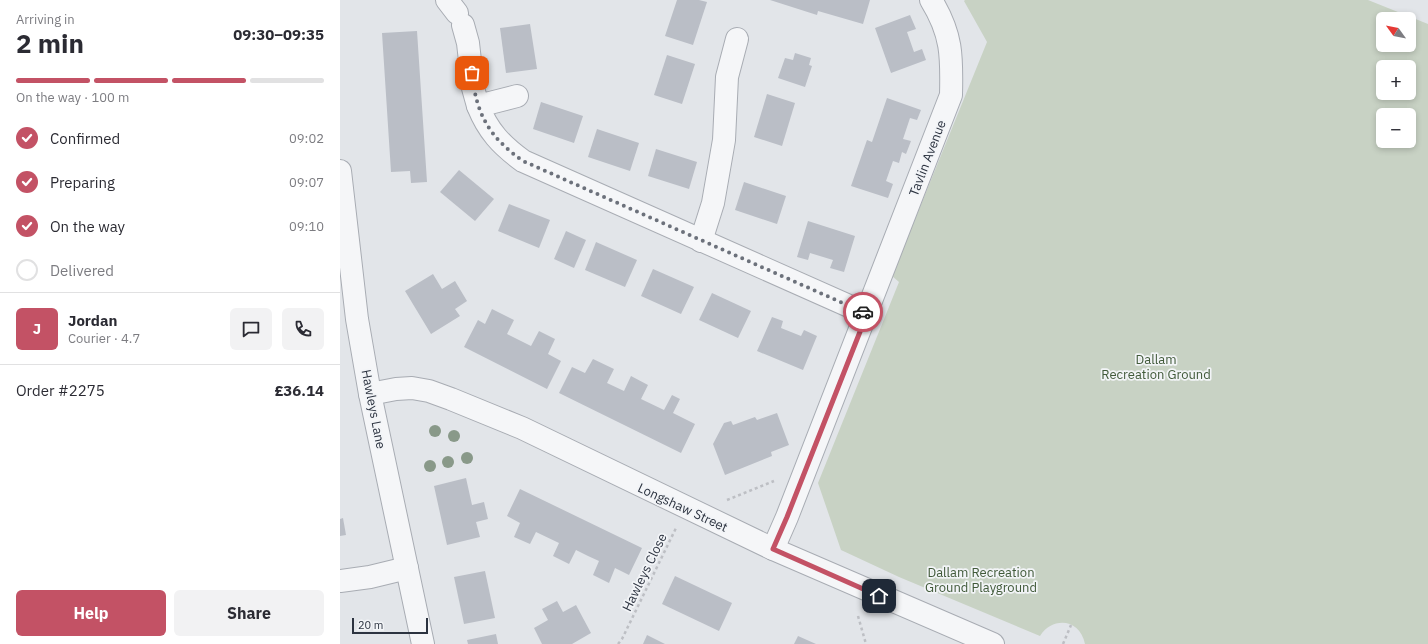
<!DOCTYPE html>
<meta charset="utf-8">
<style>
:root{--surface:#fff;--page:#f2f2f3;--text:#2b2b33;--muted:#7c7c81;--line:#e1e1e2;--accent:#c35265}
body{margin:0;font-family:"IBM Plex Sans",sans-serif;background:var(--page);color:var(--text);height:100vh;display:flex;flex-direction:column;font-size:15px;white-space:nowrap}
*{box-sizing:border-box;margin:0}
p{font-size:13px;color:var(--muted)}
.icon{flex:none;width:22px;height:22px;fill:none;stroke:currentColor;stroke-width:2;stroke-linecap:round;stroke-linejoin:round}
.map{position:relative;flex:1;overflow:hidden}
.sheet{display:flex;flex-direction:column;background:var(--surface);width:340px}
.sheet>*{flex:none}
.needle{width:26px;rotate:303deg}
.buttons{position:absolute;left:1036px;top:12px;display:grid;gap:8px}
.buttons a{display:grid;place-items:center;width:40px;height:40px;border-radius:6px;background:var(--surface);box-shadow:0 2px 6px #0003;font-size:20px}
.scale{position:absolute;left:12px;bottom:10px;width:76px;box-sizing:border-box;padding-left:4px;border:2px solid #2c3340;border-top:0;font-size:11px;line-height:14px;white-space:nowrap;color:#2c3340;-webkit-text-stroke:3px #f2f4f7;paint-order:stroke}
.pin{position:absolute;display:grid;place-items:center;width:34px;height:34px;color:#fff;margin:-17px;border-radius:8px;box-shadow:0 2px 6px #0006}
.courier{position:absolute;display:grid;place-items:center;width:40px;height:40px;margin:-20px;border:3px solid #c35265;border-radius:50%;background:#fff;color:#222;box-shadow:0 1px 5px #0007}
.overview em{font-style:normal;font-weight:800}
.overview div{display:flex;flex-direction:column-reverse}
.overview{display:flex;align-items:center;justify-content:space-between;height:68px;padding:0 16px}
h1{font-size:26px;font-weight:800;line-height:30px}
.bar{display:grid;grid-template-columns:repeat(4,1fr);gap:6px 4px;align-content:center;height:48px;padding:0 16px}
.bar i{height:5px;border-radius:3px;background:var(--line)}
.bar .current{background:var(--accent)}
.bar p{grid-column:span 4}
.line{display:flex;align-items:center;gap:10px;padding:0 16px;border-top:1px solid var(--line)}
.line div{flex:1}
.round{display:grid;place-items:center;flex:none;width:42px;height:42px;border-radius:6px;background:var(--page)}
ol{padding:0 16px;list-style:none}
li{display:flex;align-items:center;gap:12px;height:44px}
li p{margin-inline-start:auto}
li .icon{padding:4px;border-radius:50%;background:var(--accent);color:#fff;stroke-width:4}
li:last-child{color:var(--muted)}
li i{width:22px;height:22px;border:2px solid var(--line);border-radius:50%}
.button{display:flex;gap:8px;margin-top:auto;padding:8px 16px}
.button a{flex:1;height:46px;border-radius:6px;background:var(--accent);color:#fff;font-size:16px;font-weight:800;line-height:46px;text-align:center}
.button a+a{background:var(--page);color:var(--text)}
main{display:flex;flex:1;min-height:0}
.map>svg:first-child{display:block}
.green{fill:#c8d2c4;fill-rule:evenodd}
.building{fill:#babec6}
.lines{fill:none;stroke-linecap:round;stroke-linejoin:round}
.minor-casing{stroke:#a8acb3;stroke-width:24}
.path{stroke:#bdbfc4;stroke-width:2.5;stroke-dasharray:3 3;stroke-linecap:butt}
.minor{stroke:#f5f6f8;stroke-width:22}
.tree{fill:#899989}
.done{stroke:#6c717b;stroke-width:4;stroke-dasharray:0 7.2}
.route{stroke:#c35265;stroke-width:5}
.labels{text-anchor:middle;stroke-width:3.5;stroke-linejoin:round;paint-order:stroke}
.street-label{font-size:13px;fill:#2c3340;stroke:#f2f4f7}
.park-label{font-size:13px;fill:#415a3a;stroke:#f2f4f7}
</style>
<main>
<section class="sheet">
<div class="overview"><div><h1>2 min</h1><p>Arriving in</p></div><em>09:30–09:35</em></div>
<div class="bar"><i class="current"></i><i class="current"></i><i class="current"></i><i></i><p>On the way · 100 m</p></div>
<ol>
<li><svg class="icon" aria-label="check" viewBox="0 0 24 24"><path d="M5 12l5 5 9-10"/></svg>Confirmed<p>09:02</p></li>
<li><svg class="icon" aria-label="check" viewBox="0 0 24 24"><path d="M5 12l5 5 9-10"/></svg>Preparing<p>09:07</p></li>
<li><svg class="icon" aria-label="check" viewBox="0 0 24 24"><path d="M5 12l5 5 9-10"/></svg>On the way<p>09:10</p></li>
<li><i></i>Delivered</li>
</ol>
<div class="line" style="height:72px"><b class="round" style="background:var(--accent);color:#fff">J</b><div><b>Jordan</b><p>Courier · 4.7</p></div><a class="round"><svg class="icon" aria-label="chat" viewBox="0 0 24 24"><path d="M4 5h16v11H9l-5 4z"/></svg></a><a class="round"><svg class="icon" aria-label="phone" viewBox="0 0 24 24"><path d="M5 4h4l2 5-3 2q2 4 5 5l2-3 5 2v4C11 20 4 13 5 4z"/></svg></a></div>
<div class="line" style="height:52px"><div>Order #2275</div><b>£36.14</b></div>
<div class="button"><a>Help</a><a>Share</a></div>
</section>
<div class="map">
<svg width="1088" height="644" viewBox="0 0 1088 644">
<rect width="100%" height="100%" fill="#e2e5e9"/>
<!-- green -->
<path class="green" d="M625,0h403l60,24v620h-343c-5,-25 -32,-28 -45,-8l-141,-59 -58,-27 -23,-67 81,-201 -7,-6 95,-234 -23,-41zM1043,19h26v26h-26zM1043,67h26v26h-26zM1043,115h26v26h-26z"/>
<!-- building -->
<g class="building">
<path d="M337,0h22l8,2 -14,43 -28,-9z"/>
<path d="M430,0h100l-7,24 -45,-13 -1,4z"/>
<path d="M570,15l6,14 -9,3 7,20 8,-3 4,11 -35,13 -16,-45z"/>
<path d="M190,24l7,45 -31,4 -6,-45z"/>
<path d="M77,31l10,151 -16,1 -1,-12 -19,1 -9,-139z"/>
<path d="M455,53l16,5 -2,7 3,1 -7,21 -27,-9 7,-20 8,2z"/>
<path d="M327,55l28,9 -13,40 -28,-9z"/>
<path d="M427,94l28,9 -13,43 -28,-9z"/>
<path d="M547,98l34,12 -4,10 -7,-2 -7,21 8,2 -5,13 -4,-2 -3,11 -6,-2 -7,20 7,3 -5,14 -37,-12 16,-46 5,2z"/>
<path d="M201,102l42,14 -9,27 -41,-14z"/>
<path d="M257,129l42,14 -9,28 -42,-14z"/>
<path d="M316,149l41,13 -8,27 -41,-13z"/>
<path d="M119,170l35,29 -19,22 -35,-29z"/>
<path d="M404,182l42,14 -9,28 -42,-14z"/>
<path d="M169,204l41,16 -11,28 -41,-17z"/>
<path d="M468,221l47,15 -11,36 -14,-4 3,-8 -23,-7 -2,7 -11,-3z"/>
<path d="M226,231l20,9 -12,28 -20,-9z"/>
<path d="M256,242l41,18 -12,27 -40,-17z"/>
<path d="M313,269l41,18 -13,27 -40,-18z"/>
<path d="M93,274l9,15 13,-8 12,20 -12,8 5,7 -29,18 -26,-43z"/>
<path d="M372,293l39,18 -13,27 -39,-18z"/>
<path d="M152,309l22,11 -7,14 24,12 8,-15 16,8 -7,15 13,7 -14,28 -83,-42 14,-27 7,4z"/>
<path d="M432,317l11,4 -2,7 20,8 3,-6 13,6 -14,34 -46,-19z"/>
<path d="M253,359l21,10 -7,14 17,8 7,-15 17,9 -7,14 23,11 8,-15 8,4 -7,14 22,11 -14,29 -122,-60 13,-26 13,6z"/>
<path d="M437,413l12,32 -18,7 1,4 -47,19 -12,-31 11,-21 7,-2 2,4 22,-8 2,3z"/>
<path d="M126,478l6,27 12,-3 4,17 -12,3 4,15 -33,8 -13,-59z"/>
<path d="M180,489l122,59 -13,27 -14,-7 -6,15 -16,-8 6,-14 -11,-5 -12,-6 -7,14 -16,-8 6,-13 -23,-11 -6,12 -16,-7 6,-14 -13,-7z"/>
<path d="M3,518l3,17 -6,1v-17z"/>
<path d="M145,571l10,47 -31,6 -10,-47z"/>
<path d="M335,576l57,27 -13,28 -57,-27z"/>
<path d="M217,601l6,11 13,-7 15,28 -19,11h-30l-8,-16 14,-8 -6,-11z"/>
<path d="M156,634l2,10h-30l-1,-4z"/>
<path d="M307,635l18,9h-22z"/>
<path d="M458,636l18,8h-22z"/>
</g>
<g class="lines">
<!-- minor casing -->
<g class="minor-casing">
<g id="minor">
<path d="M107,0l10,13"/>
<path d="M123,25l5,18 5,45 5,18 39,-10"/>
<path d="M138,106c10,25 23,39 45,55l344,153"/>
<path d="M0,171l17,148 13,75 53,250"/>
<path d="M361,241l12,-38 11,-63 3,-63 10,-38"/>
<path d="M30,394l26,-5 16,-1 17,3 22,8 71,29 251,121 220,95"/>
<path d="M433,549l14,-32 164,-422c1,-39 1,-61 -20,-95"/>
<path d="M0,581l30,-4 37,-9"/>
</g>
</g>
<!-- path -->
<g class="path">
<path d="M387,500l47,-19"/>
<path d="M518,616l8,28"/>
<path d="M278,644l4,-5 54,-111"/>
<path d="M723,644l8,-19"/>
</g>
<!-- minor -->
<use href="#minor" class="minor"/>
</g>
<!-- trees -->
<g class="tree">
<circle cx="95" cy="431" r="6"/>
<circle cx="114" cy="436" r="6"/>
<circle cx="127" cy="458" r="6"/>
<circle cx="108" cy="462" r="6"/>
<circle cx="90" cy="466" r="6"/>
</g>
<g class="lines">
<!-- done -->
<path class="done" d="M132,73c4,41 17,64 51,88l340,151"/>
<!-- route -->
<path class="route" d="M523,312l4,2 -80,203 -14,32 106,47"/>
</g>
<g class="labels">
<!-- street labels -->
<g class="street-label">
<text transform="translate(587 158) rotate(-69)" y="5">Tavlin Avenue</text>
<text transform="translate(34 409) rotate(79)" y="5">Hawleys Lane</text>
<text transform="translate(343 507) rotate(25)" y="5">Longshaw Street</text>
<text transform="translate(304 572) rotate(-64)" y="5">Hawleys Close</text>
</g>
<!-- park labels -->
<g class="park-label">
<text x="816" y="364">Dallam<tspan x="816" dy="15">Recreation Ground</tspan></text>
<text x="641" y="577">Dallam Recreation<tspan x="641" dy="15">Ground Playground</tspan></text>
</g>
</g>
</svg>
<div class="buttons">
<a><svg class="needle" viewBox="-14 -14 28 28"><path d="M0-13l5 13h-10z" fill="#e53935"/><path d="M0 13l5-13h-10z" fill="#7c7c81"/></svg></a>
<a>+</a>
<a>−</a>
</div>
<div class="scale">20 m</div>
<div class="pin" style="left:132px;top:73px;background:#ea580c"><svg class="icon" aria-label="bag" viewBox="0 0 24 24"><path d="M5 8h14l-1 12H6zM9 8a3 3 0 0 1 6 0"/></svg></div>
<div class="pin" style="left:539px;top:596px;background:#1f2937"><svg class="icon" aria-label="home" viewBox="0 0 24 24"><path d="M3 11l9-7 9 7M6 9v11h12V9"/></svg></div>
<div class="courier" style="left:523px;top:312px"><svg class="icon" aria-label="car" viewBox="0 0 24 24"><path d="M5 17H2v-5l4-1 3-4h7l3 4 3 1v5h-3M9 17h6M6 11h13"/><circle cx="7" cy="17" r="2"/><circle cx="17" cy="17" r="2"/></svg></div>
</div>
</main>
